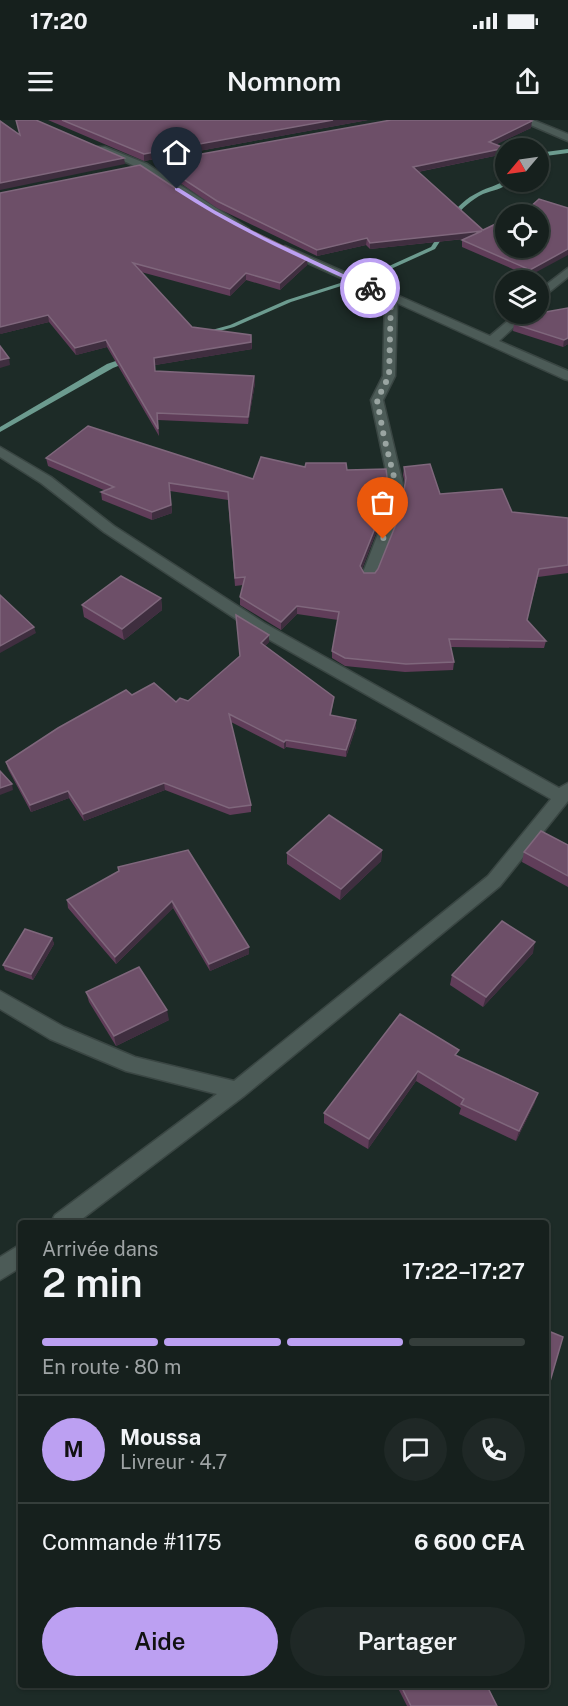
<!DOCTYPE html>
<html lang="fr">
<meta charset="utf-8">
<style>
:root{--surface:#16201d;--page:#1f2826;--text:#f1f3f6;--muted:#9ea3a4;--line:#353e3b;--accent:#bca0f2}
body{margin:0;font-family:"Public Sans",sans-serif;background:var(--page);color:var(--text);height:100vh;display:flex;flex-direction:column;font-size:22px;white-space:nowrap}
*{box-sizing:border-box;margin:0}
p{font-size:20px;color:var(--muted)}
.icon{flex:none;width:33px;height:33px;fill:none;stroke:currentColor;stroke-width:2;stroke-linecap:round;stroke-linejoin:round}
.map{position:relative;flex:1;overflow:hidden}
.side{position:absolute;left:18px;top:1100px;width:531px;height:468px;display:flex;flex-direction:column;background:var(--surface);border-radius:6px;box-shadow:0 2px 4px #0004,0 0 0 2px var(--line)}
.side>*{flex:none}
.needle{width:39px;rotate:241deg}
.tools{position:absolute;left:495px;top:18px;display:grid;gap:12px}
.tools a{display:grid;place-items:center;width:54px;height:54px;border-radius:50%;background:var(--surface);box-shadow:0 2px 4px #0004,0 0 0 2px var(--line);font-size:30px}
.pin{position:absolute;display:grid;place-items:center;width:51px;height:51px;color:#fff;margin:-62px -26px;border-radius:50% 50% 50% 0;rotate:-45deg;box-shadow:0 0 6px #0007}
.pin .icon{rotate:45deg}
.courier{position:absolute;display:grid;place-items:center;width:60px;height:60px;margin:-30px;border:4px solid #bca0f2;border-radius:50%;background:#fff;color:#222;box-shadow:0 2px 8px #0007}
.summary em{font-style:normal;font-weight:600}
.summary div{display:flex;flex-direction:column-reverse}
.summary{display:flex;align-items:center;justify-content:space-between;height:102px;padding:0 24px}
h1{font-size:39px;font-weight:600;line-height:45px}
.bar{display:grid;grid-template-columns:repeat(4,1fr);gap:9px 6px;align-content:center;height:72px;padding:0 24px}
.bar i{height:8px;border-radius:4px;background:var(--line)}
.bar .active{background:var(--accent)}
.bar p{grid-column:span 4}
.line{display:flex;align-items:center;gap:15px;padding:0 24px;border-top:2px solid var(--line)}
.line div{flex:1}
.round{display:grid;place-items:center;flex:none;width:63px;height:63px;border-radius:32px;background:var(--page)}
.button{display:flex;gap:12px;margin-top:auto;padding:12px 24px}
.button a{flex:1;height:69px;border-radius:36px;background:var(--accent);color:#111;font-size:24px;font-weight:600;line-height:69px;text-align:center}
.button a+a{background:var(--page);color:var(--text)}
.status{display:flex;justify-content:space-between;align-items:center;height:42px;padding:0 30px;background:var(--surface);direction:ltr}
.status svg{height:16px;fill:currentColor}
header{display:flex;justify-content:space-between;align-items:center;height:78px;padding:0 24px;background:var(--surface);font-size:27px;font-weight:600}
.map>svg:first-child{display:block}
.lines{fill:none;stroke-linecap:round;stroke-linejoin:round}
.stream{fill:#6c9b8f;fill-rule:evenodd}
.minor-casing{stroke:#3a4643;stroke-width:3}
.minor{fill:#4c5b57;fill-rule:evenodd}
.wall{fill:#603d59}
.shaded-wall{fill:#3f2e3f}
.building{fill:#6d4f68;stroke:#7f677c;stroke-width:1.5}
.route{fill:#bca0f2}
.done{stroke:#9aa5a2;stroke-width:6;stroke-dasharray:0 10.8}
</style>
<div class="status"><b>17:20</b><svg viewBox="0 0 49 12"><path d="M0 12V9h3v3zM5 12V6h3v6zM10 12V3h3v9zM15 12V0h3v12zM26 1h20v11H26zM47 4h2v5h-2z"/></svg></div>
<header><svg class="icon" aria-label="menu" viewBox="0 0 24 24"><path d="M4 6h16M4 12h16M4 18h16"/></svg>Nomnom<svg class="icon" aria-label="share" viewBox="0 0 24 24"><path d="M12 15V3M7 8l5-5 5 5M5 13v7h14v-7"/></svg></header>
<div class="map">
<svg width="568" height="1586" viewBox="0 0 568 1586">
<rect width="100%" height="100%" fill="#1d2b27"/>
<g class="lines">
<!-- stream -->
<g class="stream">
<path d="M568,29v4l-30,4v-4z"/>
<path d="M506,59v3h3c-7,8 -16,8 -26,12 -12,6 -21,14 -29,25h-4l-1,-1c8,-11 17,-20 30,-26 9,-5 19,-6 27,-13z"/>
<path d="M441,111l5,1 -11,17 -53,24 -91,29 -57,25 -29,8 -4,-2 29,-8 57,-25 91,-29 53,-24z"/>
<path d="M130,236h3v4l-20,8 -113,64v-5l107,-63z"/>
</g>
<!-- minor casing -->
<g class="minor-casing">
<g id="minor">
<path d="M519,0h14l35,14v7z"/>
<path d="M97,27h8l42,17 102,65 -1,2c-20,4 -87,-50 -108,-62 -13,-8 -29,-12 -43,-18z"/>
<path d="M285,126l205,90 26,-22h12l-29,27 69,30v9l-4,-1 -167,-76 -2,73 -12,24 20,85 -6,36 -21,54 -7,5 -7,-5 21,-54 6,-36 -18,-85 12,-24 2,-78 -104,-47 -2,-2z"/>
<path d="M568,148v9l-30,24v-10z"/>
<path d="M0,327l51,30 63,49 150,97 295,165 9,-5v18l-68,85 -256,210 -166,126h-27l4,-7 162,-121 -91,-23 -76,-32 -50,-30v-18l64,36 71,30 99,24 254,-205 63,-77 -297,-168 -150,-99 -63,-49 -41,-26z"/>
<path d="M21,1124v23l-21,13v-23z"/>
</g>
</g>
<!-- minor -->
<use href="#minor" class="minor"/>
</g>
<!-- wall -->
<g class="wall">
<path d="M48,0h320l-224,41z"/>
<path d="M531,8l-35,16 9,4 -1,6 -86,18 65,58 85,-22 -39,68 -67,-29v-7l2,-1 -94,10 -4,-4 -49,11 -100,-48 -59,-40 -1,-6z"/>
<path d="M207,89l100,56 -27,25 -34,-10 -16,16 -89,-24 51,55 59,8 1,14 -97,16v6l99,5 1,7 -7,41 -90,-4 1,16 -52,-89 -31,8 -27,-33 -49,12z"/>
<path d="M568,188v36l-5,3 -50,-16 1,-7z"/>
<path d="M46,338l207,21 52,-12 42,3 40,7 -6,43 -19,49 2,4h11l3,-4 22,-55 5,-30 -2,-9 1,-8 36,27 72,18 56,6v55l-30,4 -11,43 19,21 -2,7 -94,-1 4,15 -1,8 -48,2 -60,-6 -13,-8v-7l6,-31 -41,-6 -16,16 -41,-25v-8l3,-12 -8,1 -7,-86 -58,-9 2,22 -20,7 -50,-20 -1,-8 5,-1 -58,-25z"/>
<path d="M161,478l1,12 -38,30 -40,-23 -2,-12z"/>
<path d="M269,515v7l-4,4 69,51 -3,18 25,12 -10,30 -60,-10 -2,2 -53,-27 20,83v7l-21,3 -65,-25 -81,31 -15,-23 -38,14 -23,-43 -2,-7 126,-67 44,7 12,-1z"/>
<path d="M568,725v42l-46,-25 2,-10z"/>
<path d="M188,730l61,104 -39,17 -37,-63 -57,56 -48,-56 -1,-8z"/>
<path d="M382,730l-1,11 -41,39 -53,-36v-11z"/>
<path d="M52,818l2,6 -21,36 -28,-10 -2,-5z"/>
<path d="M533,833l-50,54 -33,-22 2,-10z"/>
<path d="M86,872l83,28 -53,26 -27,-44z"/>
<path d="M400,894l58,42 77,46 -19,39 -57,-27 2,-6 -45,-27 -48,68 -44,-26v-10z"/>
<path d="M396,1564h90l11,22h-90z"/>
</g>
<!-- shaded-wall -->
<g class="shaded-wall">
<path d="M333,0h35l-224,41v-7z"/>
<path d="M532,1l-1,7 -42,20v-6z"/>
<path d="M505,28l-1,6 -92,19 1,-6z"/>
<path d="M124,38l1,6 -125,26v-7z"/>
<path d="M482,111l-1,6 -111,12v-6z"/>
<path d="M367,118l-1,7 -49,11v-6z"/>
<path d="M568,129v6l-39,21 1,-6z"/>
<path d="M308,138l-1,7 -27,25v-7z"/>
<path d="M246,153v7l-16,16v-7z"/>
<path d="M48,195l1,7 -49,12v-7z"/>
<path d="M568,218v6l-5,3 1,-7z"/>
<path d="M106,220l1,7 -31,8 -1,-7z"/>
<path d="M251,222l1,7 -97,16 -1,-7z"/>
<path d="M9,238l1,7 -10,3v-8z"/>
<path d="M254,256l1,7 -7,41v-7z"/>
<path d="M387,357l-6,43 -21,54v-8z"/>
<path d="M171,385l1,8 -20,7v-8z"/>
<path d="M161,478l1,12 -38,30 -2,-11z"/>
<path d="M297,486v8l-16,16v-8z"/>
<path d="M34,507l2,6 -36,20v-7z"/>
<path d="M269,515v7l-8,8v-7z"/>
<path d="M356,600v7l-10,30v-7z"/>
<path d="M286,620v7l-2,2v-7z"/>
<path d="M164,663l1,7 -81,31 -1,-7z"/>
<path d="M12,664l1,6 -13,5v-7z"/>
<path d="M68,671l1,7 -38,14 -1,-7z"/>
<path d="M382,730l-1,11 -41,39 1,-11z"/>
<path d="M172,781l1,7 -57,56 -1,-7z"/>
<path d="M52,818l2,6 -21,36 -2,-6z"/>
<path d="M535,822l-2,11 -50,54 3,-10z"/>
<path d="M249,827v7l-39,17 -1,-7z"/>
<path d="M167,890l2,10 -53,26 -2,-10z"/>
<path d="M418,951l-2,10 -48,68 1,-10z"/>
<path d="M538,973l-3,9 -19,39 3,-10z"/>
</g>
<!-- building -->
<g class="building">
<path d="M16,0h20l88,38 -124,25v-62l20,14z"/>
<path d="M62,0h271l-189,34z"/>
<path d="M391,0h138l3,1 -43,21 16,6 -92,19 70,63 23,-11v29h32v-34h-23l14,-6 10,-9 29,9v41l-38,21 -68,-30 20,-9 -112,12 -3,-5 -50,12 -100,-49 -60,-39z"/>
<path d="M140,45l67,44 101,49 -28,25 -34,-10 -16,16 -97,-26 59,64 59,8v7l-97,16 1,13 99,5 -6,41 -91,-4 1,16 -52,-89 -31,8 -27,-33 -48,12v-134z"/>
<path d="M568,188v30l-4,2 -50,-16 9,-8z"/>
<path d="M0,226l9,12 -9,2z"/>
<path d="M88,306l165,53 8,-22 44,10 1,-4h40l1,7 39,-1 1,8 -6,36 -21,53 4,7h11l3,-4 22,-55 6,-36 -2,-11 26,-3 10,30 62,-5 10,23 56,6v47l-29,4 -12,51 19,21 -97,-2 5,23 -48,2 -61,-6 -13,-7 7,-39 -42,-6 -16,16 -41,-25 5,-20 -10,1 -7,-86 -59,-9 2,22 -19,7 -51,-20 13,-5 -68,-29z"/>
<path d="M121,456l40,22 -39,31 -40,-24z"/>
<path d="M0,475l34,32 -34,19z"/>
<path d="M236,495l33,20 -8,8 73,54 -4,18 26,5 -10,30 -60,-10 -2,2 -55,-28 22,91 -22,3 -65,-25 -81,31 -15,-23 -38,14 -24,-43 52,-34 68,-38 6,5 22,-12 22,19 4,-4 8,3 52,-45z"/>
<path d="M0,651l12,13 -12,4z"/>
<path d="M329,695l53,35 -41,39 -54,-36z"/>
<path d="M541,711l27,14v31l-44,-24z"/>
<path d="M188,730l61,97 -40,17 -37,-63 -57,56 -48,-57 52,-29 -1,-4z"/>
<path d="M502,801l33,21 -49,55 -34,-22z"/>
<path d="M25,809l27,9 -21,36 -28,-9z"/>
<path d="M139,847l28,43 -53,26 -28,-44z"/>
<path d="M400,894l59,36 -4,5 83,38 -19,38 -58,-27 3,-5 -46,-28 -49,68 -45,-26z"/>
<path d="M546,1210l17,7 -17,58z"/>
<path d="M400,1564h86l11,22h-86z"/>
</g>
<!-- route -->
<path class="route" d="M175,68h4l35,22 50,27 109,51 -6,1c-65,-30 -131,-59 -192,-99z"/>
<g class="lines">
<!-- done -->
<path class="done" d="M370,168l21,10 -2,78 -12,24 7,37 12,48 -6,36 -7,18"/>
</g>
</svg>
<div class="tools">
<a><svg class="needle" viewBox="-14 -14 28 28"><path d="M0-13l5 13h-10z" fill="#e53935"/><path d="M0 13l5-13h-10z" fill="#9ea3a4"/></svg></a>
<a><svg class="icon" aria-label="locate" viewBox="0 0 24 24"><circle cx="12" cy="12" r="6"/><path d="M12 2v4M12 18v4M2 12h4M18 12h4"/></svg></a>
<a><svg class="icon" aria-label="layers" viewBox="0 0 24 24"><path d="M12 4l9 5-9 5-9-5zM3 14l9 5 9-5"/></svg></a>
</div>
<div class="pin" style="left:383px;top:419px;background:#ea580c"><svg class="icon" aria-label="bag" viewBox="0 0 24 24"><path d="M5 8h14l-1 12H6zM9 8a3 3 0 0 1 6 0"/></svg></div>
<div class="pin" style="left:177px;top:69px;background:#1f2937"><svg class="icon" aria-label="home" viewBox="0 0 24 24"><path d="M3 11l9-7 9 7M6 9v11h12V9"/></svg></div>
<div class="courier" style="left:370px;top:168px"><svg class="icon" aria-label="bike" viewBox="0 0 24 24"><circle cx="6" cy="16" r="4"/><circle cx="18" cy="16" r="4"/><path d="M6 16l4-8h5l3 8M10 8l3 8H6M13 5h3"/></svg></div>
<section class="side">
<div class="summary"><div><h1>2 min</h1><p>Arrivée dans</p></div><em>17:22–17:27</em></div>
<div class="bar"><i class="active"></i><i class="active"></i><i class="active"></i><i></i><p>En route · 80 m</p></div>
<div class="line" style="height:108px"><b class="round" style="background:var(--accent);color:#111">M</b><div><b>Moussa</b><p>Livreur · 4.7</p></div><a class="round"><svg class="icon" aria-label="chat" viewBox="0 0 24 24"><path d="M4 5h16v11H9l-5 4z"/></svg></a><a class="round"><svg class="icon" aria-label="phone" viewBox="0 0 24 24"><path d="M5 4h4l2 5-3 2q2 4 5 5l2-3 5 2v4C11 20 4 13 5 4z"/></svg></a></div>
<div class="line" style="height:78px"><div>Commande #1175</div><b>6 600 CFA</b></div>
<div class="button"><a>Aide</a><a>Partager</a></div>
</section>
</div>
